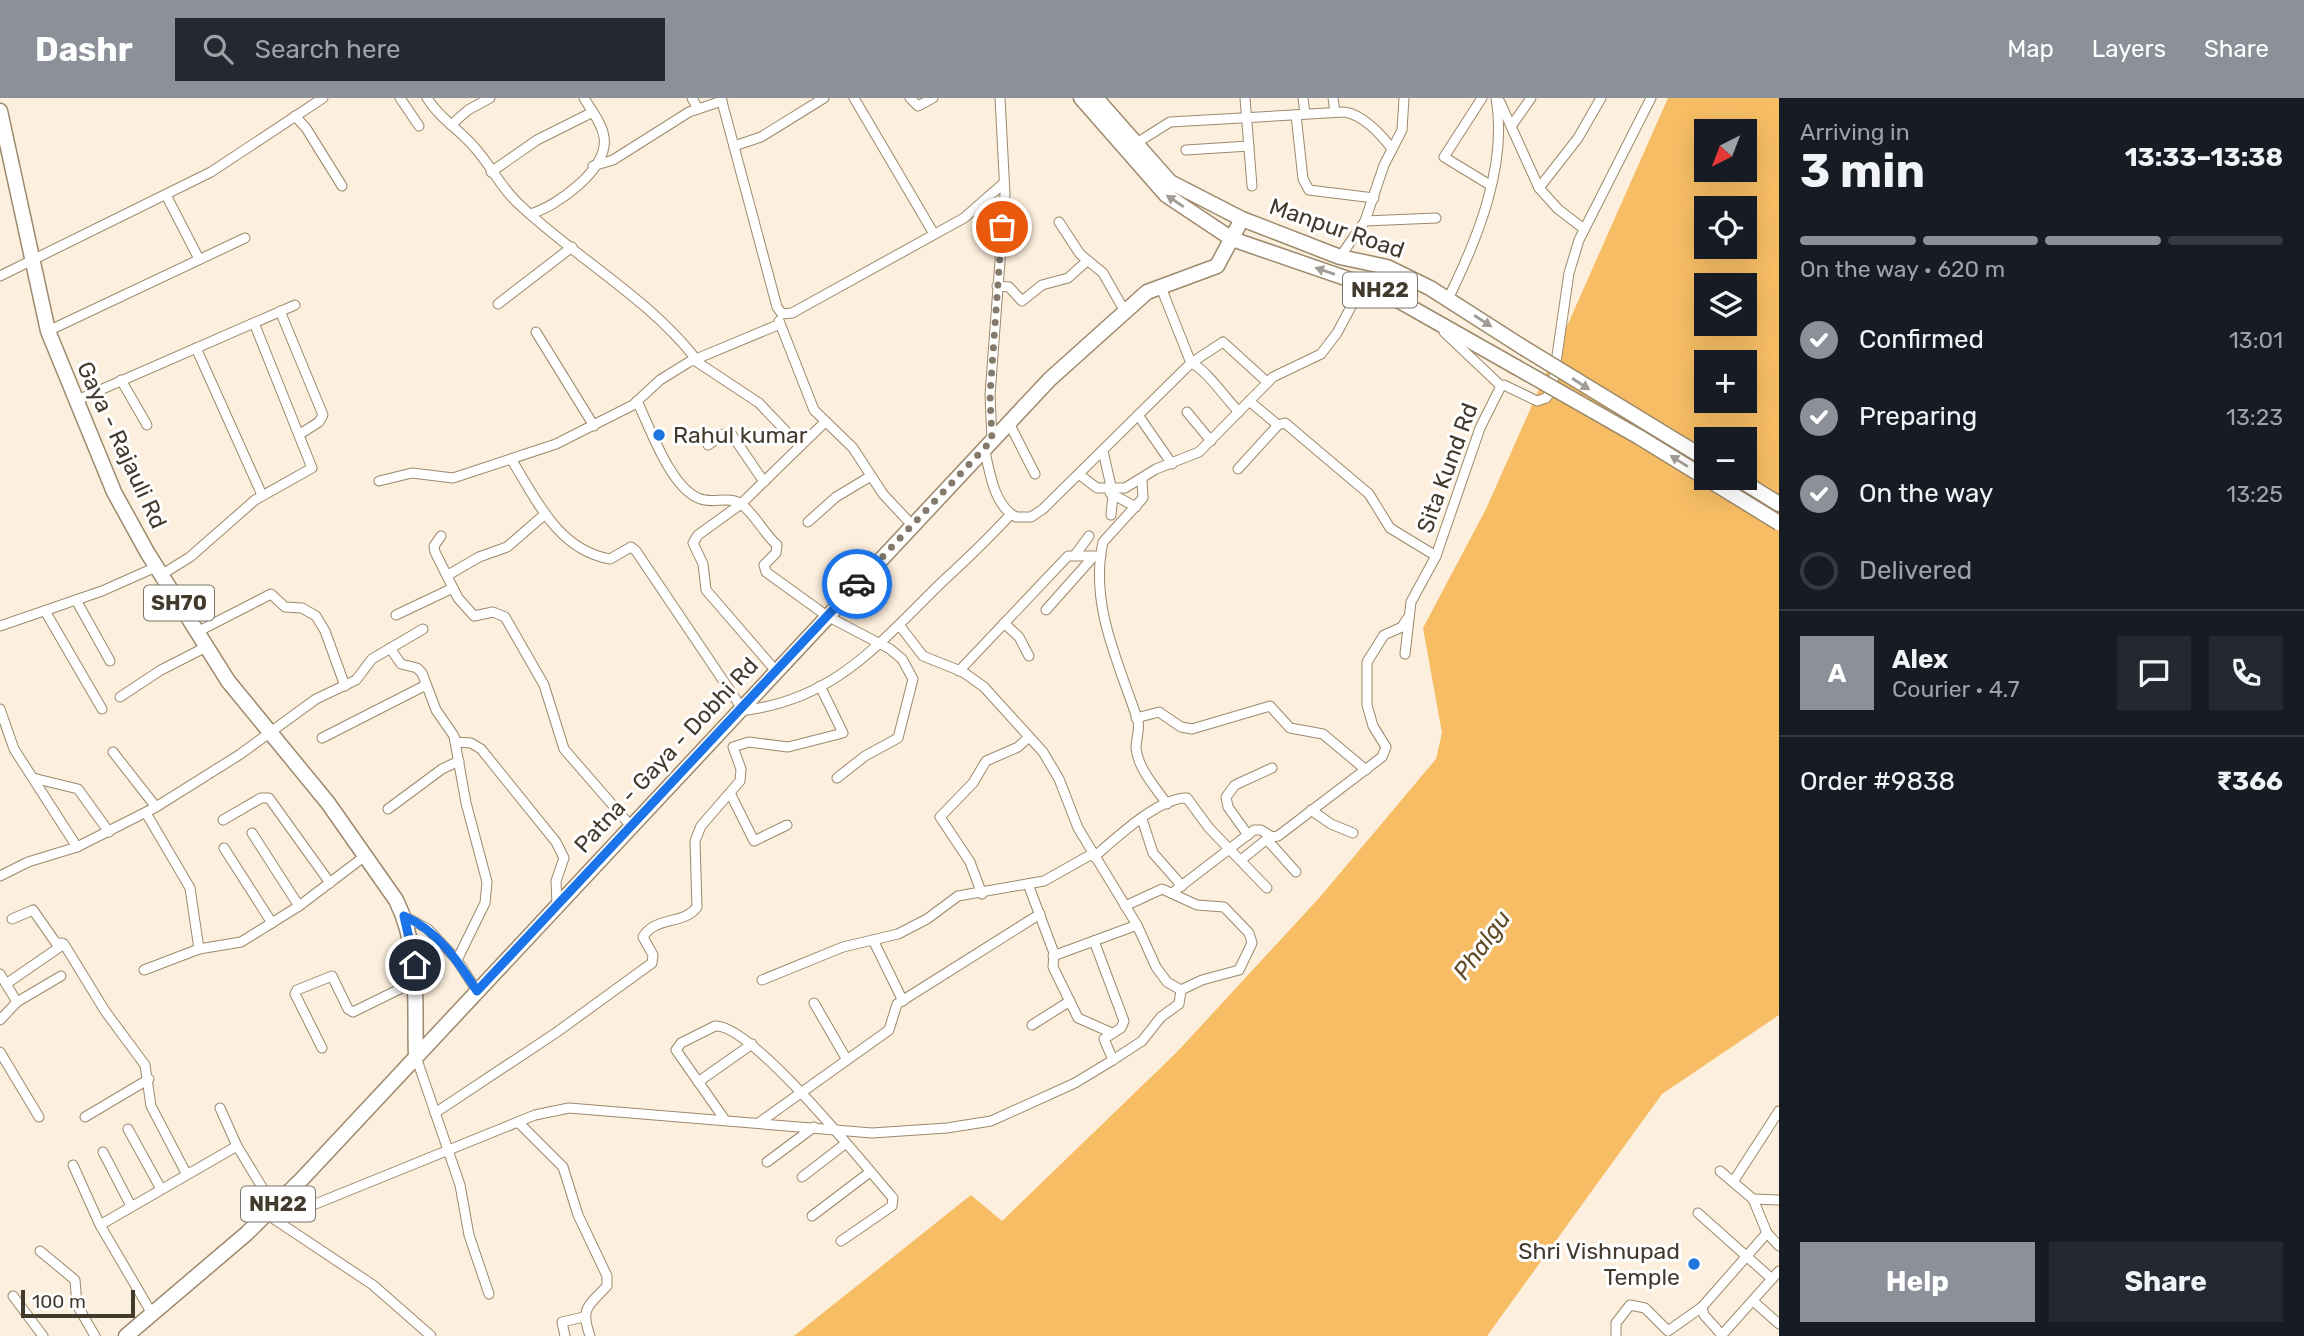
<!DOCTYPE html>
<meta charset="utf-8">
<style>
:root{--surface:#171b24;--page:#242831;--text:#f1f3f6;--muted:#9ea1a6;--line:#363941;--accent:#8c9099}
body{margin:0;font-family:Rubik,sans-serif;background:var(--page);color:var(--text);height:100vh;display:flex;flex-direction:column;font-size:26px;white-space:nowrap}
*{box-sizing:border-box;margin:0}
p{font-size:23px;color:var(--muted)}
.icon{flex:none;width:38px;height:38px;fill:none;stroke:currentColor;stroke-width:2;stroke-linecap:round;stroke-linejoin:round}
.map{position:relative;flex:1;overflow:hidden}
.panel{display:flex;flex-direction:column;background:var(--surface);width:525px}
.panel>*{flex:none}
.needle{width:46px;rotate:222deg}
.controls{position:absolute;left:1694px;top:21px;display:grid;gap:14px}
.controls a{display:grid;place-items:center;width:63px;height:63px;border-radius:0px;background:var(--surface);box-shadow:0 7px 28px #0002;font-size:35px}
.scale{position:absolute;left:21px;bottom:18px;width:114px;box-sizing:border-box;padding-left:7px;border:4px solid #433a2e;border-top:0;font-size:19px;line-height:24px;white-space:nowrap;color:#433a2e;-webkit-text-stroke:5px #fff;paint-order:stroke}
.pin{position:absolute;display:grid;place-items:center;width:60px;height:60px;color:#fff;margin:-30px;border:4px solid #fff;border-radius:50%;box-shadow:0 2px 7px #0007}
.courier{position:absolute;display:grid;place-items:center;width:70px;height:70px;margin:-35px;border:5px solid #1a73e8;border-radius:50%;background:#fff;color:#222;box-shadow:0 2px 9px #0007}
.overview em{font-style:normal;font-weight:700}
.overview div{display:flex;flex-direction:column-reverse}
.overview{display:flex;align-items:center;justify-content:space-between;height:119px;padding:0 21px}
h1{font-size:46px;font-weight:700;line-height:52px}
.bar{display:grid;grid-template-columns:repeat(4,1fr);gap:10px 7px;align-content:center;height:84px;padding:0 21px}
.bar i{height:9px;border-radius:5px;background:var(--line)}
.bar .on{background:var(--accent)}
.bar p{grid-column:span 4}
.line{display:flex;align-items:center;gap:18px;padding:0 21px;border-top:2px solid var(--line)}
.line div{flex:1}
.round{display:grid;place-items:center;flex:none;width:74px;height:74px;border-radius:0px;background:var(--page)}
ol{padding:0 21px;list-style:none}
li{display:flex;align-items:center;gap:21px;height:77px}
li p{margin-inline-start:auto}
li .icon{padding:7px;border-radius:50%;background:var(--accent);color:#fff;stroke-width:4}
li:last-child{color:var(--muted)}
li i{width:38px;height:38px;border:4px solid var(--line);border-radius:50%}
.button{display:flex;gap:14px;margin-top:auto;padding:14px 21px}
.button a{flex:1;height:80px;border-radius:0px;background:var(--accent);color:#fff;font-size:28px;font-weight:700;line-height:80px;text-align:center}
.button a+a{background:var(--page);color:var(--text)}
header{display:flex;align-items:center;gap:42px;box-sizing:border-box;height:98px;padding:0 35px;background:var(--accent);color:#fff}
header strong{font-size:33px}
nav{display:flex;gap:38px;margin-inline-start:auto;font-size:24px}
.search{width:490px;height:63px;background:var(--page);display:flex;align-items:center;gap:18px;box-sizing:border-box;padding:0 24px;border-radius:0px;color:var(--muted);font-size:26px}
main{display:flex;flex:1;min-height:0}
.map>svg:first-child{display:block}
.water{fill:#f6bd64;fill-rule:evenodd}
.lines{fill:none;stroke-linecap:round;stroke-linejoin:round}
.street-casing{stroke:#9d896c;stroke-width:11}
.primary-casing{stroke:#9d896c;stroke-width:17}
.street{stroke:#fff;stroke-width:9}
.primary{stroke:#fff;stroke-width:14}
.primary-bridge-casing{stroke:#9d896c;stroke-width:17;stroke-linecap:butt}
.primary-bridge{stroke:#fff;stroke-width:14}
.oneway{fill:#a19c96}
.done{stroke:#84796b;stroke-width:7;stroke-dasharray:0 12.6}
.route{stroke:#1a73e8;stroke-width:9}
.poi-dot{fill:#1f74de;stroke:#fff;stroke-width:2.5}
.labels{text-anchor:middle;stroke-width:6;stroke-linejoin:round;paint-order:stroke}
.shield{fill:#fff;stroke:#7b756d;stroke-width:2}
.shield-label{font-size:21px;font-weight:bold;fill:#433a2e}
.street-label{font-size:23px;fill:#433a2e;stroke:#fff}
.poi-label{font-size:23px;fill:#433a2e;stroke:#fff;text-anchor:start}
.water-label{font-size:24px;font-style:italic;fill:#634b26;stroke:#fff}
</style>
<header>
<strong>Dashr</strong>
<div class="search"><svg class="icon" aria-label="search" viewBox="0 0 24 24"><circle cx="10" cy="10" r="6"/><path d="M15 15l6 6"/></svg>Search here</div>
<nav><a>Map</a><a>Layers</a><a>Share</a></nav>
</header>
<main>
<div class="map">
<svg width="1779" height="1238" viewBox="0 0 1779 1238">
<rect width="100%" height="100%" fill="#fdefdd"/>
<!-- water -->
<path class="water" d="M1668,0h111v917l-117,79 -175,242h-693l177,-141 31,26 175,-169 143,-155 116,-138 6,-26 -19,-105 63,-119zM1706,33h39v39h-39zM1706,110h39v39h-39zM1706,187h39v39h-39zM1706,264h39v39h-39zM1706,341h39v39h-39z"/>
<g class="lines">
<!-- street casing -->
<g class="street-casing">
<g id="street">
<path d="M400,0l19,28"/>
<path d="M427,0c12,20 33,32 48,50 17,19 27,42 47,59 57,53 126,91 174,152"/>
<path d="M692,0l6,11"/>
<path d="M721,0l56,209 5,7 10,-1 172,-95 40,-35"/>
<path d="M854,0l80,136"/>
<path d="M910,0l8,8 15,-8"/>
<path d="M1245,0l7,88"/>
<path d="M1303,0l2,16"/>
<path d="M1333,0l2,14"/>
<path d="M1482,0l-38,59 46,28"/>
<path d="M1500,4l39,86 19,21 26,20"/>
<path d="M1296,17l7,64 6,11 65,8"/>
<path d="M295,18l11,12 36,58"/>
<path d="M451,27l17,-15 22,-12"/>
<path d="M1512,27l19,-27"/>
<path d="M1135,46l35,-22 174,-10c18,2 37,22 48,37"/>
<path d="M734,48l27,-9 63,-39"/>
<path d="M1186,52l63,-4"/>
<path d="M593,68l20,-6 76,-48 33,-11"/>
<path d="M491,74l46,-32 56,-28"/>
<path d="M1539,90l39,-50 23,-40"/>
<path d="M166,97l33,64"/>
<path d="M530,116c26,-7 79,-45 74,-77 -2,-14 -13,-27 -20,-39"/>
<path d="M1365,123l71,-3"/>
<path d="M1059,124l21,32 23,19 21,37"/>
<path d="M1340,159l25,-36 19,-56 18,-35 2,-32"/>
<path d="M0,178l211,-104 112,-74"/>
<path d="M997,188l12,1 13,14 20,-16 26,-7 19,-17"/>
<path d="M1448,201c29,-59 60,-134 48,-201"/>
<path d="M498,206l74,-57"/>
<path d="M280,213l43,104 -4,7 -19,12"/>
<path d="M779,223l35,89 39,38 30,46 28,30"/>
<path d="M48,233l197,-93"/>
<path d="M536,234l58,94"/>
<path d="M1444,234l57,54"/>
<path d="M196,250l66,147"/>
<path d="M694,262l65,43 41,43"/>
<path d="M1191,265l32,-21 44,40"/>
<path d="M1191,265c15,6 35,36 48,49"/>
<path d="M121,282l26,45"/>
<path d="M1501,288l3,-1 33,16 9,-3 6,-8 17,-117 10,-33 72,-142"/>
<path d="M75,303l220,-96"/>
<path d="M637,303c13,27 33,85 61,97 14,7 30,-3 43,6 14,10 23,30 36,41l-1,8 -12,12 2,7 61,44 63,33 12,10 11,20 -15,59 -33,18 -28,22"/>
<path d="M1249,303l29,24"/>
<path d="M1187,314l24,29"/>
<path d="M1138,317l34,49"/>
<path d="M1009,325l26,51"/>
<path d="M992,342l-2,-45 15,-201 -5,-96"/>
<path d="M708,347l15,-11 9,1 32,47"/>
<path d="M984,350c6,23 9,57 32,69h15l12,-8 148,-146 -31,-78"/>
<path d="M1103,353l10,44 -2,20"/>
<path d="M511,361c25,40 47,91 99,100l21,-12 5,4 105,156"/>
<path d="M1238,371l40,-44 7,-2 84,71 21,34 46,28"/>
<path d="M1080,377l17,13h28l31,-19 43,-17 74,-75 48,-23 16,-21 16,-30"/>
<path d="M1142,381l1,19 -40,44c-14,63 16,121 35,179 2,9 -2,18 -2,27 2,21 20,40 31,56"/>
<path d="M379,383l33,-8 41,5 103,-34 77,-39 27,-25 29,-18 91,-38"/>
<path d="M1110,395l26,14"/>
<path d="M808,424l28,-25 35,-21"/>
<path d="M441,438l-7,10 1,6 23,46 16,18 19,-4 12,5 39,68 20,64 66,76"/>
<path d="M1075,457l14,-19"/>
<path d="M161,477l29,-18 65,-57 57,-32 -58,-145"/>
<path d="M448,477l31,-18 28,-10 37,-32"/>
<path d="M76,502l34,61"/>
<path d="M1046,512l47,-53"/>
<path d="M45,513l57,98"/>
<path d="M396,517l57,-27"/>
<path d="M1004,525l15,14 10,19"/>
<path d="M0,528l102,-35 54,-24"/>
<path d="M197,534l74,-38 14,13 17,1 14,8 9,15 20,55"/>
<path d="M390,550l11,16 16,4 5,5 14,37 18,26 12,67 21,79 -2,21 -28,57 20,31"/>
<path d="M1405,556l6,-52 25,-46 44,-128 21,-42"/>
<path d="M776,573l-70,-81 -3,-26 -10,-21 5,-8 43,-31 84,-82"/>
<path d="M959,573l109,-115h33"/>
<path d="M120,599l41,-27 45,-23"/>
<path d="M0,611l14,40 63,98"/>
<path d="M738,613c96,-9 141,-68 204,-129 24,-22 47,-44 69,-68"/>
<path d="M1136,620l23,-6 22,15 11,2 78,-23 20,22 33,6 43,36"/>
<path d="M322,640l104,-53"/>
<path d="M455,644l16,1 10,6 75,93 8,16 -8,23 1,23"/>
<path d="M113,654l43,55"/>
<path d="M33,680l45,11 31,43"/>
<path d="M730,695l24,48 33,-16"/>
<path d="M388,711l54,-40 17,-8"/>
<path d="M1311,712l20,14 22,9"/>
<path d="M146,715l44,75 9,61"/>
<path d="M1142,721l11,34 29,33"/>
<path d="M223,722l38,-22h8l61,85"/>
<path d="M252,735l47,73"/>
<path d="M1248,737l-20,-28 -2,-10 9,-12 37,-17"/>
<path d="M1267,737l3,8 26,29"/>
<path d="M224,750l48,75"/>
<path d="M1094,759c21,-18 65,-60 93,-59l22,30 58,60"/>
<path d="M1241,762l26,-21"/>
<path d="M0,778l28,-14 49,-15 79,-40 83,-52 77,-56 40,-19 16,-21 51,-30"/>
<path d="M1028,786l26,69 -1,14 25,51 34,15"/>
<path d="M1172,795l82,-63h7l11,7 6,-1 104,-79 4,-10 -13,-21 -6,-21v-43l17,-27 18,-8 5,-8"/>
<path d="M982,796l-12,-32 -30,-45 33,-34 13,-22 32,-14 11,-10"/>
<path d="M1125,808l37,-17 35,16 27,2 25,26 3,10 -13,27 -37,10 -21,10"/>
<path d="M404,818l24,13 29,31"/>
<path d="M12,821l21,-9 23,33h6"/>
<path d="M873,842l30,61"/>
<path d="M1094,843l30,80 -3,7 -17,11 9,21"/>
<path d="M1053,858l84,-31"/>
<path d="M144,872l55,-21 42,-7 58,-36 66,-50"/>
<path d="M0,876l17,28"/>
<path d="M762,882l81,-33 55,-13 29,-15 31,-23 86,-15 48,-27"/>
<path d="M6,886l58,-40 41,67 40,54 6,41 35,67"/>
<path d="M814,905l33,57"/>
<path d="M0,922l17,-18 44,-26"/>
<path d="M1032,927l38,-24"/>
<path d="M322,950l-27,-54 2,-4 35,-14 16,33 5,3 63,-31"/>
<path d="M0,954l39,65"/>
<path d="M416,959l44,128 9,50 20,59"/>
<path d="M698,984l54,-38"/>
<path d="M220,1010l17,38 37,61"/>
<path d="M435,1015l122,-81 95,-69 1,-8 -10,-18c12,-21 41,-12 54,-30l-2,-66 6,-15 39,-45 1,-12 -8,-22 16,-5 39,5 55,-14 -23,-47"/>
<path d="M85,1019l64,-38"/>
<path d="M725,1022l-49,-70 5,-7 34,-17c36,-3 150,140 178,172l-1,8 -51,35"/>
<path d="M518,1024l45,45 15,48 29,61v10c-19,20 -27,22 -17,50"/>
<path d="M760,1024l129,-92 8,-26 143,-90"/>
<path d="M128,1031l33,60"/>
<path d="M103,1054l28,54"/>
<path d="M767,1064l47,-35"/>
<path d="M73,1067l27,60 51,87"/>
<path d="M1720,1073l33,28 14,34 -65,74 2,8 18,20"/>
<path d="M802,1079l43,-33"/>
<path d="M1733,1084l46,-71"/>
<path d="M1753,1101l26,1"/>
<path d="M1698,1115l74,66"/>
<path d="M812,1118l58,-44"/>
<path d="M274,1121l99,66 58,51"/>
<path d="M276,1122l259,-105 34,-7 303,25 75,-5 44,-7 84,-38 38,-23 29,-19 19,-24 18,-13 2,-14 -14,-8 -11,-15 -19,-42 -59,-97 -19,-49 -16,-27 -59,-65 -21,-15 -40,-16 -23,-30"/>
<path d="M100,1127l137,-79"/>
<path d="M1767,1135l12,13"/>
<path d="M40,1153l35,29 2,25 18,31"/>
<path d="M13,1198l30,40"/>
<path d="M1753,1203l26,23"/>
<path d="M565,1238l-3,-14 22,-5"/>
<path d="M1616,1238v-13l14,-18 15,3 23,23 34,-24"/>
<path d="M1721,1238l58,-65"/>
</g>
</g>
<!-- primary casing -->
<g class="primary-casing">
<g id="primary">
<path d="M1081,0l85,97 66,44 148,51 136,77"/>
<path d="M1096,0l74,84 72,37 98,38 47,10 43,21 94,60"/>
<path d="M0,13l48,220 66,161 33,60 81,129 100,122 68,97c25,50 18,103 20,157"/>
<path d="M1737,380l42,26"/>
<path d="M126,1238l120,-102 56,-55 748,-800 97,-87 70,-26 25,-47"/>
</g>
</g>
<!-- street -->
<use href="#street" class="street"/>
<!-- primary -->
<use href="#primary" class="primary"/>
<!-- primary-bridge casing -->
<g class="primary-bridge-casing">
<g id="primary-bridge">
<path d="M1524,250l182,111"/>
<path d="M1516,269l123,70 140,86"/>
</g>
</g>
<!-- primary-bridge -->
<use href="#primary-bridge" class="primary-bridge"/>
</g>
<!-- one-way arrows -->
<defs><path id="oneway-solid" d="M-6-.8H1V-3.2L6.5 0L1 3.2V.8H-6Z" transform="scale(1.75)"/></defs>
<g class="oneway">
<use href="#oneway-solid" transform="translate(1175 103) rotate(-146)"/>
<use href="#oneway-solid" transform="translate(1325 173) rotate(-161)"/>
<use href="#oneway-solid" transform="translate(1483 223) rotate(33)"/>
<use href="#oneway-solid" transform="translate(1581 286) rotate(33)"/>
<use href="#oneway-solid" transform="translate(1679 363) rotate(-148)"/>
</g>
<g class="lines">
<!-- done -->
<path class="done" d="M857,486l135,-144 -2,-45 12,-168"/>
<!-- route -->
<path class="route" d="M415,867l-11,-49c34,15 53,44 73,75l380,-407"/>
</g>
<!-- markers -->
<g class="poi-dot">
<circle cx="659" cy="337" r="7"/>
<circle cx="1694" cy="1166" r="7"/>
</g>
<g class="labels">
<!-- shield labels -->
<g class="shield">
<rect x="1343" y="174.5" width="74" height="35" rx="5"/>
<rect x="144" y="487.5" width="70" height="35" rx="5"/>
<rect x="241" y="1088.5" width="74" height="35" rx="5"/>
</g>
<g class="shield-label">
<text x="1380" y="199">NH22</text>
<text x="179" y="512">SH70</text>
<text x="278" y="1113">NH22</text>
</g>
<!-- street labels -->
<g class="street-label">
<text transform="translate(1337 130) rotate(19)" y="8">Manpur Road</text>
<text transform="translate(122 347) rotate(65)" y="8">Gaya - Rajauli Rd</text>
<text transform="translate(1447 370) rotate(-70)" y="8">Sita Kund Rd</text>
<text transform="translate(666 657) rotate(-47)" y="8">Patna - Gaya - Dobhi Rd</text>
</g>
<!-- poi labels -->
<g class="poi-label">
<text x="673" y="345">Rahul kumar</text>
<text x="1680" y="1161" text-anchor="end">Shri Vishnupad<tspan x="1680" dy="26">Temple</tspan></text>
</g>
<!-- water labels -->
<g class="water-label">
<text transform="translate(1482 847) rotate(-54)" y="8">Phalgu</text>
</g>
</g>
</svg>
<div class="controls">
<a><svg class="needle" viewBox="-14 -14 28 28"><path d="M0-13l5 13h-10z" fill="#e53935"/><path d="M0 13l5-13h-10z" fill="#9ea1a6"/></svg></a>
<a><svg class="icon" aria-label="locate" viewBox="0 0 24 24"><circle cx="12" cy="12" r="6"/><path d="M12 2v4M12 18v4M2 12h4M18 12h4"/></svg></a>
<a><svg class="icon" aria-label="layers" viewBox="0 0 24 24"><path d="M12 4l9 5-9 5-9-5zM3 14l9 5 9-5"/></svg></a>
<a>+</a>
<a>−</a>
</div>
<div class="scale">100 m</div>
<div class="pin" style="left:1002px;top:129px;background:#ea580c"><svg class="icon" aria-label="bag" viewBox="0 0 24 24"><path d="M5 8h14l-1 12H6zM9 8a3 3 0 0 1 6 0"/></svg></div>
<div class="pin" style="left:415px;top:867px;background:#1f2937"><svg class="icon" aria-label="home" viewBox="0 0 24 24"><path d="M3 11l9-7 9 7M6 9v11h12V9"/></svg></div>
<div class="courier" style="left:857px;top:486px"><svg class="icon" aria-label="car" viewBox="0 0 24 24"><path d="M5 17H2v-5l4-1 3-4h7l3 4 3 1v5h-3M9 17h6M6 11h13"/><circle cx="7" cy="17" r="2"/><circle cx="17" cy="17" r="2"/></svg></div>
</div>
<section class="panel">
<div class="overview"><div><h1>3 min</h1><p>Arriving in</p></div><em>13:33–13:38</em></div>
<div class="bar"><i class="on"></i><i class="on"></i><i class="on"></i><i></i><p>On the way · 620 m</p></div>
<ol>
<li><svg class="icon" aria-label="check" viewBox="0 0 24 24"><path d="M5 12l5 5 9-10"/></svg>Confirmed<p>13:01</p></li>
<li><svg class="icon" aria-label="check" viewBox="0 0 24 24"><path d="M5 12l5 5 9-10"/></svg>Preparing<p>13:23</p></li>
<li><svg class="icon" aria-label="check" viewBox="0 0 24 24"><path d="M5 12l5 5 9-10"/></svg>On the way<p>13:25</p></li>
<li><i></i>Delivered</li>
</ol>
<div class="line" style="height:126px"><b class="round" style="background:var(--accent);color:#fff">A</b><div><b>Alex</b><p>Courier · 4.7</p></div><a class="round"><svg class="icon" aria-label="chat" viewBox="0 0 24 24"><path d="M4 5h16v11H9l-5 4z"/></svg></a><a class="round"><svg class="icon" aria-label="phone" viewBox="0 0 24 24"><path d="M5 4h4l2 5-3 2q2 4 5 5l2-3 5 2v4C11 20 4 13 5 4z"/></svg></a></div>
<div class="line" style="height:91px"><div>Order #9838</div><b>₹366</b></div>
<div class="button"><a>Help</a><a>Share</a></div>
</section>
</main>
